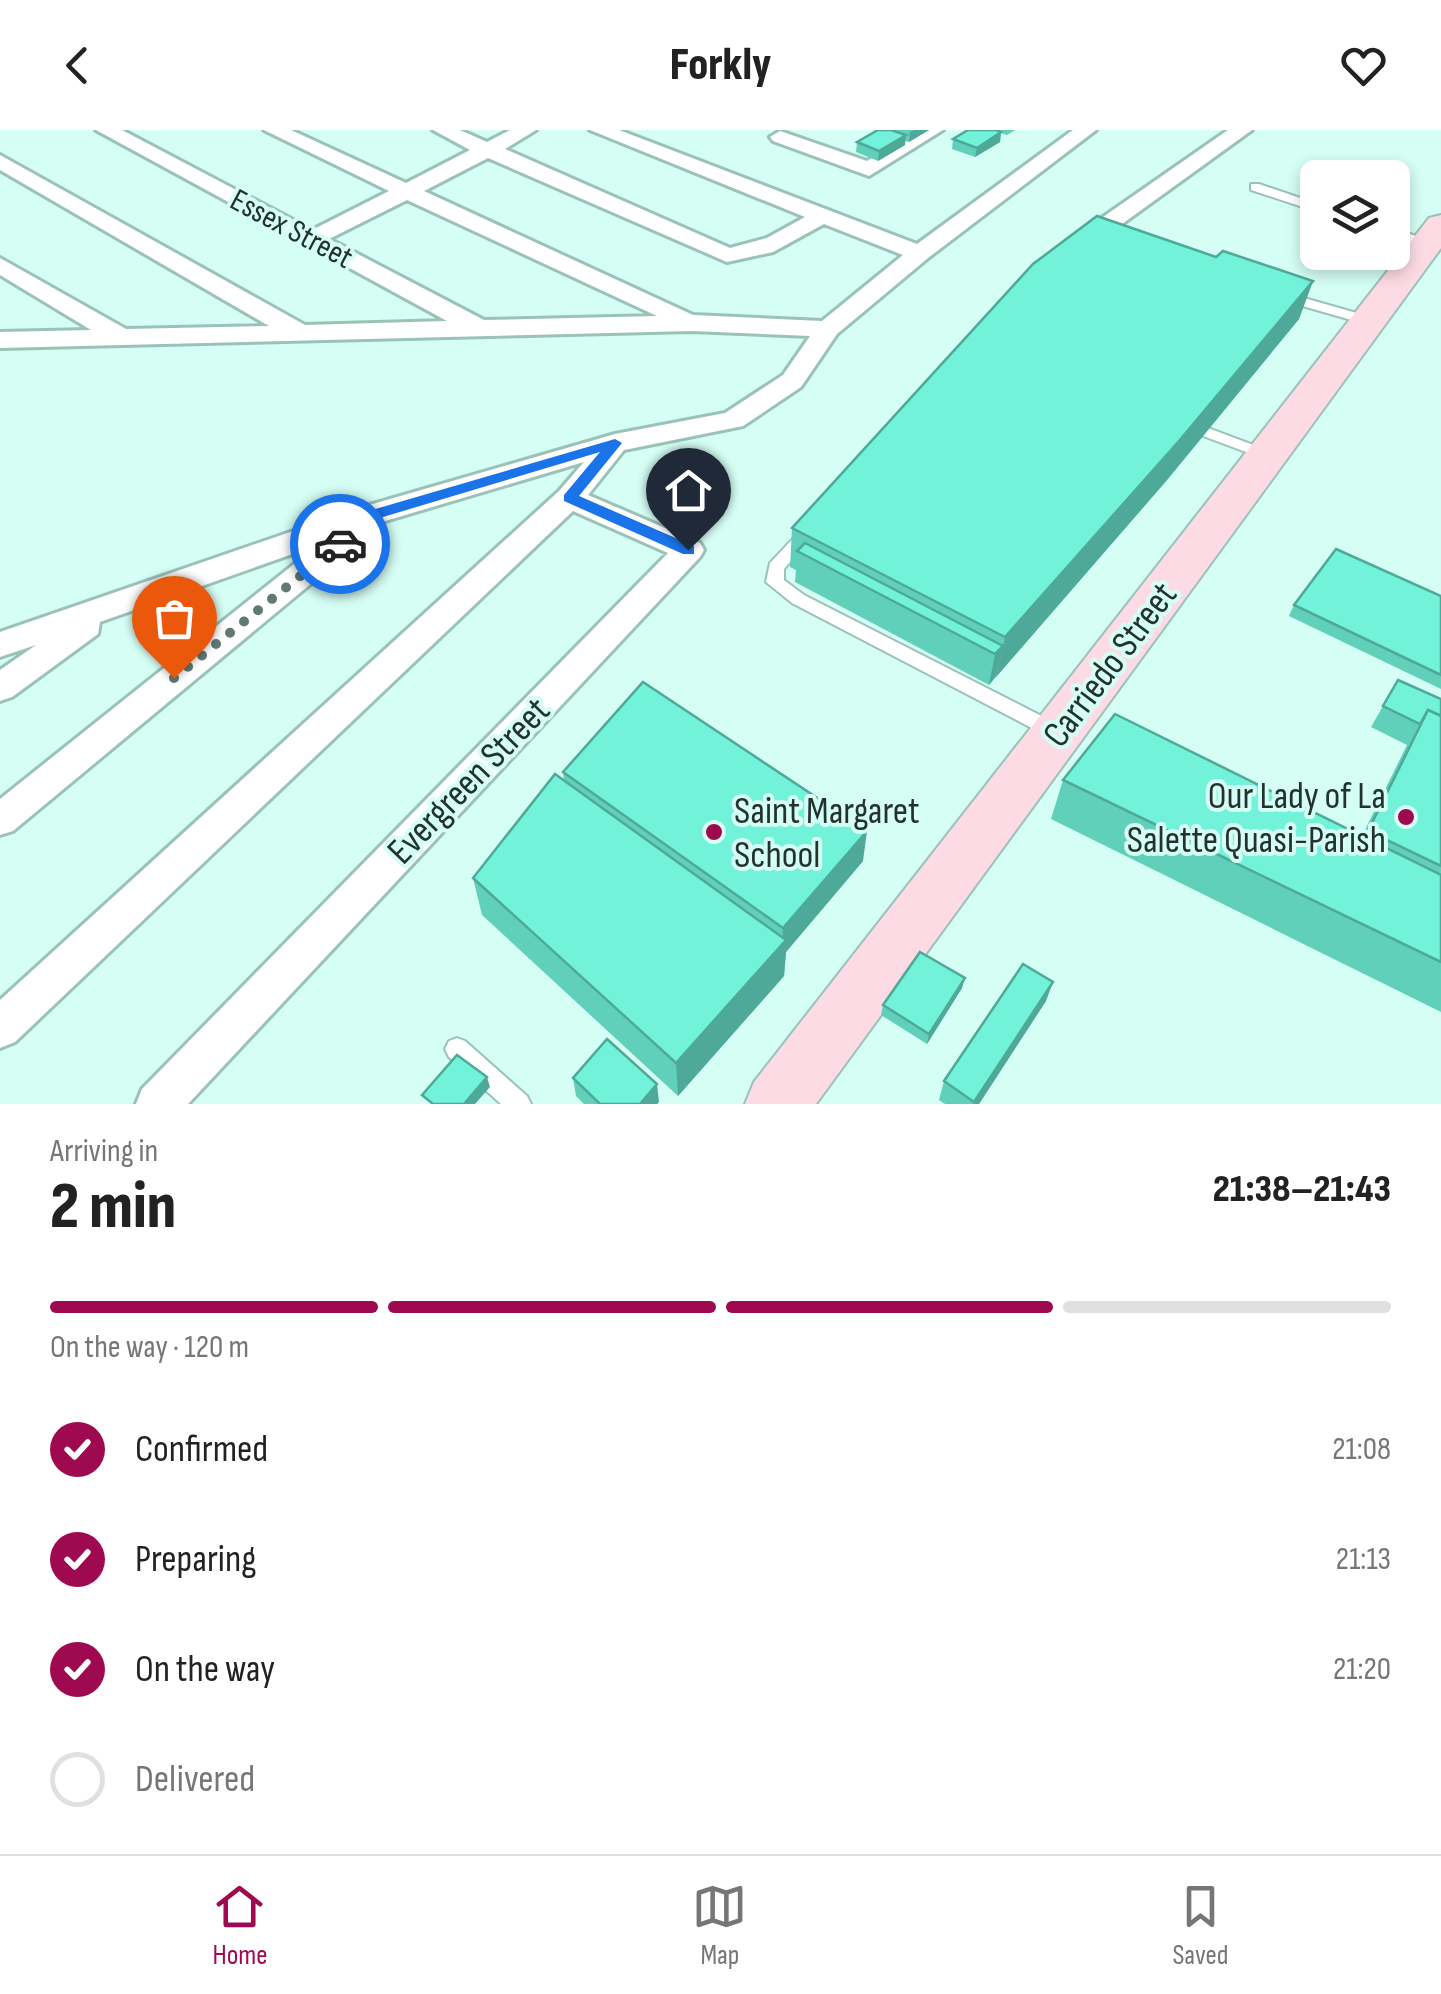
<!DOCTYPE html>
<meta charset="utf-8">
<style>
:root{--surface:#fff;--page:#f2f2f2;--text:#222;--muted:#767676;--line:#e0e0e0;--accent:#9f094f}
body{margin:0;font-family:"Sofia Sans Condensed",sans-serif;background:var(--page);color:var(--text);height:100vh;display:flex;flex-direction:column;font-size:38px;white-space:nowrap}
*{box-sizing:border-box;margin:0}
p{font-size:32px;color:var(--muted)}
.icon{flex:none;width:55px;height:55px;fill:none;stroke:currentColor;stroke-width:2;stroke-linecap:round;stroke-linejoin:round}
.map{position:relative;height:974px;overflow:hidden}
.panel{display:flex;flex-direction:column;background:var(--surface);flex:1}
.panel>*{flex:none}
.controls{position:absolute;left:1300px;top:30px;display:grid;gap:20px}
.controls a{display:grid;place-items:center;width:110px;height:110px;border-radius:15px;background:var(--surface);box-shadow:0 5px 15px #0003;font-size:50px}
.pin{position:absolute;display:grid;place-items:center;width:85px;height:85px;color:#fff;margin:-102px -42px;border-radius:50% 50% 50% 0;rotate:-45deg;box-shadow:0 0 10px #0007}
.pin .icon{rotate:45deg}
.courier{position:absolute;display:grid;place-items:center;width:100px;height:100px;margin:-50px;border:8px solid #1a73e8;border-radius:50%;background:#fff;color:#222;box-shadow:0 2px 12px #0007}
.summary em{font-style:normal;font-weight:800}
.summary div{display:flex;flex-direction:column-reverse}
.summary{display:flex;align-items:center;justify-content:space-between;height:170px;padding:0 50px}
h1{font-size:65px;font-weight:800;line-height:75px}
.bar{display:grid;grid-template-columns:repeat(4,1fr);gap:15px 10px;align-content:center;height:120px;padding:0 50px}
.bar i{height:12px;border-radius:8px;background:var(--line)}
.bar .active{background:var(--accent)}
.bar p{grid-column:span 4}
ol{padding:0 50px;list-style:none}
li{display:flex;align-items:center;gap:30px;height:110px}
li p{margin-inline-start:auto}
li .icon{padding:10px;border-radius:50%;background:var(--accent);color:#fff;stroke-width:4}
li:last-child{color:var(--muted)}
li i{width:55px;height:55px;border:5px solid var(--line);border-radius:50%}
header{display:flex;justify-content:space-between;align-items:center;height:130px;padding:0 50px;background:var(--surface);font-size:45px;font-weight:800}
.dock{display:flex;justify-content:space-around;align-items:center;height:140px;border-top:2px solid var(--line);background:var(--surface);font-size:28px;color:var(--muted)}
.dock a{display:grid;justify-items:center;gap:5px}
.dock .active{color:var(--accent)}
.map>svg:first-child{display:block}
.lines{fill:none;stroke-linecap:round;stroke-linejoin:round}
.lane-casing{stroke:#9bc2b9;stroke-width:4}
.street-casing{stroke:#9bc2b9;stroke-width:6}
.secondary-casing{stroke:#9bc2b9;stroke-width:4}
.lane{fill:#fff;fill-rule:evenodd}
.street{fill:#fff;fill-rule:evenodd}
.secondary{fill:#fddbe5;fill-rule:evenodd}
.wall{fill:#61d0bb}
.shaded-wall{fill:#4fa998}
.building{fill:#71f2d9;stroke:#4fa998;stroke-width:2.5}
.route{fill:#1a73e8}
.done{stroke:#617974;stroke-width:10;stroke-dasharray:0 18}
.poi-dot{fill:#9f094f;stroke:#d5fef4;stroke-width:4}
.labels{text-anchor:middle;stroke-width:8;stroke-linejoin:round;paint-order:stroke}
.far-street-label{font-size:32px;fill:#23322f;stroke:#d5fef4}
.street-label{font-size:38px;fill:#23322f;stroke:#d5fef4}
.poi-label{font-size:38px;fill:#23322f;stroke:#d5fef4;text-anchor:end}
</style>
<header><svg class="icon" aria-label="back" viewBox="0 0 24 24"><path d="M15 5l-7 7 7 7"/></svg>Forkly<svg class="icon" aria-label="heart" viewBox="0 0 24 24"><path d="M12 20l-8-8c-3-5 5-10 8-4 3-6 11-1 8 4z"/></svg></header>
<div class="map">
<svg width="1441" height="974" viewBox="0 0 1441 974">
<rect width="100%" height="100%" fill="#d5fef4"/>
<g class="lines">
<!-- lane casing -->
<g class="lane-casing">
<g id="lane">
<path d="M1251,54h8l59,20v8l-67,-22z"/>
<path d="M1392,98l39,13 2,3 -6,4 -35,-12z"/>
<path d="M1283,162l91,26 2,3 -7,4 -91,-26v-6z"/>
<path d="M1200,295l72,27 3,3 -3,3h-10l-67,-25 -3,-3 3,-3z"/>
<path d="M807,398l8,6 -31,35v11l20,15 259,132 2,5 -2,5h-14l-257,-134 -26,-21 4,-19 31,-33z"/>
<path d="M457,908l8,3 62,55 4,8h-30l-52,-47 -4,-8 4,-8z"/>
</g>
</g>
<!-- street casing -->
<g class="street-casing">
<g id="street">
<path d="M96,0h26l190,100 77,-39 -125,-61h27l115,53 64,-33 -37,-20h27l27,12 23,-12h26l-31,19 225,99 37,-10 38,-21 -215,-87h29l298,114 156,-114h23l-168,128 -91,76 -36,53 -58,39 -119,24 -36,45 112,48 4,7 -4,7 -512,547h-52l6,-15 526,-536 -95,-42 -558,531 -15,6v-48l559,-509 25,-29 -209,62 -3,9 -359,298 -13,4v-36l318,-254 -218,77 -2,12 -86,63 -12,4v-31l36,-25 -36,12v-25l366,-126 249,-72 110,-21 58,-38 27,-39 -118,-5 -692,17v-16l91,-2 -91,-55v-17l126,71 143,-3 -269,-156v-15l305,170 142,-4zM488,28l239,104 46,-10 51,-28 79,31 -81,66 -129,-6 -269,-124zM407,70l250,116 -173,4 -155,-81z"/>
<path d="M918,0h25l-74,46 -96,-35 -3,-4 10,-6 87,30z"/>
<path d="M1228,0h24l-166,120h-16l-4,-5 4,-5z"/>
</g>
</g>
<!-- secondary casing -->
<g class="secondary-casing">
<path id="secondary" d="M1441,85v33l-625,856h-71l9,-22 675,-864z"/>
</g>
<!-- lane -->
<use href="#lane" class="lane"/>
<!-- street -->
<use href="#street" class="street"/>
<!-- secondary -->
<use href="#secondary" class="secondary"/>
</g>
<!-- wall -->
<g class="wall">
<path d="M878,0h51l-20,12 -4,-1v4l-27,16 -22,-9 1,-10z"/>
<path d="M968,0h47l-8,5 -6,-2 -1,9 -25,15 -23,-8 1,-10z"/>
<path d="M1216,127l97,24 -14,38 -132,161 -178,205 -194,-103 1,-12 -6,-3 2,-39z"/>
<path d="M1441,466v93l-152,-73 5,-11z"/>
<path d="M1398,550l43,19v313l-390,-193 12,-39 299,56 45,-91 -36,-18z"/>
<path d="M563,642l300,89 -77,91 -2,24 -106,120 -196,-181 -9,-37 91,-97z"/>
<path d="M962,858l-35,56 -46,-29 2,-10z"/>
<path d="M1046,871l-67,103h-34l-6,-4 5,-19z"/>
<path d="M573,948l86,24 -2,2h-73l-8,-8z"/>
</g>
<!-- shaded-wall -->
<g class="shaded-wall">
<path d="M914,0h15l-20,12 1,-10z"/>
<path d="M1001,2l-1,10 -25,15 2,-9z"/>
<path d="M906,5l-1,10 -27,16 1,-10z"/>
<path d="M1313,151l-14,38 -132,161 -171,197 9,-40z"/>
<path d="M1003,516l-7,30 -7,9 6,-31z"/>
<path d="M867,701l-4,30 -77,91 -2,24 -106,120 -2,-33 106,-118 1,-17z"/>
<path d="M965,848l-3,10 -35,56 2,-10z"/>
<path d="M1053,852l-7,19 -67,103h-6z"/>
<path d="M487,947l3,10 -15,17h-11z"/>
<path d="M657,954l2,18 -2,2h-17z"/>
</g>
<!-- building -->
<g class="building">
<path d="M878,0h13l15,5 -27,16 -22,-9z"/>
<path d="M968,0h28l5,2 -24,16 -24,-9z"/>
<path d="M1097,86l119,41 7,-6 90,30 -134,160 -174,196 -213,-109 241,-264z"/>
<path d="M805,413l198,103 -8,8 -198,-103z"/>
<path d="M1336,419l105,47v79l-147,-70z"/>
<path d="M1398,550l43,19v17l-13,-6 -8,14 -37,-18z"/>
<path d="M643,552l224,149 -84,97 -220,-156z"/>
<path d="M1428,580l13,6v150l-73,-35z"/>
<path d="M1115,584l326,161v87l-378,-182z"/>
<path d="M555,644l231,166 -110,123 -203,-185z"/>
<path d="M920,822l45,26 -36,56 -46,-29z"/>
<path d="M1023,834l30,18 -79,120 -30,-21z"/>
<path d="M607,909l50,45 -17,20h-40l-27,-26z"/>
<path d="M457,925l30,22 -23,27h-31l-11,-9z"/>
</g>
<!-- route -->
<path class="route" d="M615,309l7,4 -43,53 115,50v8h-11l-119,-53v-6l36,-43 -217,65 -38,31 -13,-4 40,-34z"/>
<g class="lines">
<!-- done -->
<path class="done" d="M174,548l166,-134"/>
</g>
<!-- markers -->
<g class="poi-dot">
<circle cx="1406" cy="687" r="10"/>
<circle cx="714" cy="702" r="10"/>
</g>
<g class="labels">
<!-- far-street labels -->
<g class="far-street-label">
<text transform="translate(292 98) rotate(28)" y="11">Essex Street</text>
</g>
<!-- street labels -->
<g class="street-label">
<text transform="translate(1109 534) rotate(-53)" y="13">Carriedo Street</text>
<text transform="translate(468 650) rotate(-46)" y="13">Evergreen Street</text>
</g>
<!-- poi labels -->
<g class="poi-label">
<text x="1386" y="678">Our Lady of La<tspan x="1386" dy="44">Salette Quasi-Parish</tspan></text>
<text x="734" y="693" text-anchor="start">Saint Margaret<tspan x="734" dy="44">School</tspan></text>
</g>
</g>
</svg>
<div class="controls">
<a><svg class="icon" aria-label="layers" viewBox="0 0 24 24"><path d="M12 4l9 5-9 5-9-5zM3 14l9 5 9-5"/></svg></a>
</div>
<div class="pin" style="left:174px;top:548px;background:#ea580c"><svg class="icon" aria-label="bag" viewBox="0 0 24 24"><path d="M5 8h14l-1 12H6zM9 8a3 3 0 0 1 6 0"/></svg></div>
<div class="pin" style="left:688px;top:420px;background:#1f2937"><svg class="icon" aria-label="home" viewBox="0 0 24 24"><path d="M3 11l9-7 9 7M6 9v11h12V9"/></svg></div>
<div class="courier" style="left:340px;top:414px"><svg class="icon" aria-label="car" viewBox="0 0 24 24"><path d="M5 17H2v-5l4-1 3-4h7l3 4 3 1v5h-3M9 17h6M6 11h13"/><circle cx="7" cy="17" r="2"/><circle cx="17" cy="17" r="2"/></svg></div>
</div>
<section class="panel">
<div class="summary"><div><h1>2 min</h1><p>Arriving in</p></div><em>21:38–21:43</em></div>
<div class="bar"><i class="active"></i><i class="active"></i><i class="active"></i><i></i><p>On the way · 120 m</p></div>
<ol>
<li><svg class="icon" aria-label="check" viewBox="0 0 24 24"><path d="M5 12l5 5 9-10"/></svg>Confirmed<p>21:08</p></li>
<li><svg class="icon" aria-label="check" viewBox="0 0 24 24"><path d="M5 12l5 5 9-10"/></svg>Preparing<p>21:13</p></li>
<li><svg class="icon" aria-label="check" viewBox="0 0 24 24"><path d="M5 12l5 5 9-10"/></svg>On the way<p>21:20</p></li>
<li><i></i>Delivered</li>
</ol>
</section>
<nav class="dock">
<a class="active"><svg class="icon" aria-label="home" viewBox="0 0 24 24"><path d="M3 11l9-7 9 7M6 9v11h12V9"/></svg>Home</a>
<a><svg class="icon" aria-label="map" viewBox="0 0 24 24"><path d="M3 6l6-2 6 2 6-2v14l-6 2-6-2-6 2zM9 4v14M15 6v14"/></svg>Map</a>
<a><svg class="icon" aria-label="saved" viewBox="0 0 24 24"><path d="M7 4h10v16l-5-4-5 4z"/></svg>Saved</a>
</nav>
